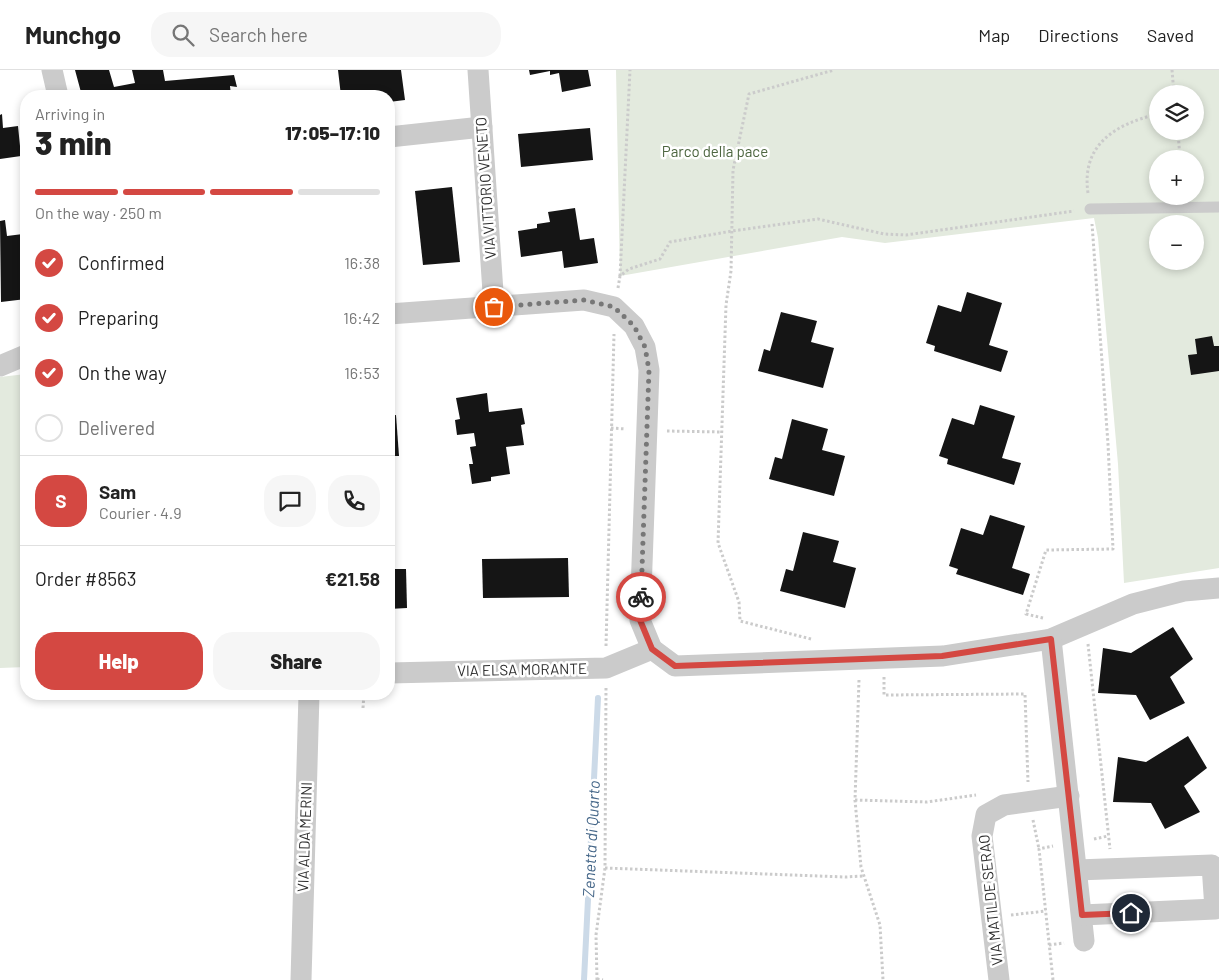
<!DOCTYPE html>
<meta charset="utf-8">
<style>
:root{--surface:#fff;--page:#f6f6f6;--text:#222;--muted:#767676;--line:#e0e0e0;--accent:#d44842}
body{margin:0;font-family:Barlow,sans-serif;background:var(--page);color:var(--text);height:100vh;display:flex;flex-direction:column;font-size:19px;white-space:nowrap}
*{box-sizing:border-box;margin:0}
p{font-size:16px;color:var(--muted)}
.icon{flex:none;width:28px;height:28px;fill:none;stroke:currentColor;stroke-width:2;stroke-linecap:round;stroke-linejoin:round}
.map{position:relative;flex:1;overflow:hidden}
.details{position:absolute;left:20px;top:20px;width:375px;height:610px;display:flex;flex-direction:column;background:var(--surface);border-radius:20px;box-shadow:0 2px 8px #0003}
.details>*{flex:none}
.buttons{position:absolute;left:1149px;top:15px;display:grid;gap:10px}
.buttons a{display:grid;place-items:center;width:55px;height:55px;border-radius:50%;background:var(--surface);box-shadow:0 2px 8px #0003;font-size:25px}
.pin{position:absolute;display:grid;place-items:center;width:42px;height:42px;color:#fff;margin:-21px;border:2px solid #fff;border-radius:50%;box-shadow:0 1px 5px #0007}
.courier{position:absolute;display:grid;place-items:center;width:50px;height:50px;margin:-25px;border:4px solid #d44842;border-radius:50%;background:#fff;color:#222;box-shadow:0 1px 6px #0007}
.headline em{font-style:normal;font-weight:800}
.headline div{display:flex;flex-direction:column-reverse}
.headline{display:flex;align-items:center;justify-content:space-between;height:85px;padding:0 15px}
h1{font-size:32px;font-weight:800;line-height:38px}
.bar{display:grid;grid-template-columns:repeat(4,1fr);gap:8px 5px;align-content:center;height:60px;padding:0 15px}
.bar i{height:6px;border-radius:4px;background:var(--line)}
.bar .on{background:var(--accent)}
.bar p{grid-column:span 4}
.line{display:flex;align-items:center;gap:12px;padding:0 15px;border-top:1px solid var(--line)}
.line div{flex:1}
.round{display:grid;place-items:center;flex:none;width:52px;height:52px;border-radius:20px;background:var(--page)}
ol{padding:0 15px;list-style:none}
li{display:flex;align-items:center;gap:15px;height:55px}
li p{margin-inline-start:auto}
li .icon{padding:5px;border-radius:50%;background:var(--accent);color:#fff;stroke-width:4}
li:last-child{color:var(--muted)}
li i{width:28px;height:28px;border:2px solid var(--line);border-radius:50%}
.action{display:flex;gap:10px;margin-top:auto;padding:10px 15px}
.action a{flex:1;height:58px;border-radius:20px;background:var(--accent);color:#fff;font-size:20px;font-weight:800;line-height:58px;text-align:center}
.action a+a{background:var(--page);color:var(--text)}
header{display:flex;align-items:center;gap:30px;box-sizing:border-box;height:70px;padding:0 25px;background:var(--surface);border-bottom:1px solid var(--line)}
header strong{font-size:24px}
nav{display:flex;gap:28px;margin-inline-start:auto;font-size:18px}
.search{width:350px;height:45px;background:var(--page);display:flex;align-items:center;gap:12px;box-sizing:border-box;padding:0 18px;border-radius:20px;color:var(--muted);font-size:19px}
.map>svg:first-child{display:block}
.green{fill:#e3eade;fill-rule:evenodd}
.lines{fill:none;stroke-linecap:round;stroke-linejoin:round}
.stream{stroke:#ccdae8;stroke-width:6}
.building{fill:#151515}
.path{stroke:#cbcbcb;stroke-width:3;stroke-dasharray:2.5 2.5;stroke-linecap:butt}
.service{stroke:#cbcbcb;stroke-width:11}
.minor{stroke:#cbcbcb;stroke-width:21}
.done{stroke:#777;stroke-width:5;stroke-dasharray:0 9}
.route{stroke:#d44842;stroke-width:6}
.labels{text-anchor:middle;stroke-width:5;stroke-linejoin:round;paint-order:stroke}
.park-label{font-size:15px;fill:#4d6640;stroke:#fff}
.street-label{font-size:15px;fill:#2e2e2e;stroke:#fff}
.water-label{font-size:16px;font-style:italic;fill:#468;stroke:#fff}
</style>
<header>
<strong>Munchgo</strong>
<div class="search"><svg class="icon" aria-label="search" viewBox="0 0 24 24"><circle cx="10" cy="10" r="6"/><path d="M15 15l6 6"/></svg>Search here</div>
<nav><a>Map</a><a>Directions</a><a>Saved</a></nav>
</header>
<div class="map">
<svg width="1219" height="910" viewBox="0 0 1219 910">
<rect width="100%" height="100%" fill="#fff"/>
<!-- green -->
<g class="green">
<path d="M616,0h603v498l-95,15 -6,-119 -20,-226 -4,-20 -209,25 -43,-6 -222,39zM1158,24h37v37h-37zM1158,89h37v37h-37zM1158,154h37v37h-37z"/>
<path d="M26,304v293l-26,1v-291z"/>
</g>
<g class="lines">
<!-- stream -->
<path class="stream" d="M584,910l14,-282"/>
</g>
<!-- building -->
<g class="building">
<path d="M75,0h34l5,17 21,-4 -3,-13h31l2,11 69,-6 3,12 -7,-1 1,10h-149z"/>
<path d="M338,0h63l4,30 -16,2v-6h-48z"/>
<path d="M529,0h59l3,16 -29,6 -3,-19 -9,2v-4l-20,4z"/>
<path d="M2,44l1,14 15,-2 3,30 -21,3v-44z"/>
<path d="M590,58l3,32 -72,7 -3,-33z"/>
<path d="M452,117l8,75 -37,3 -8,-74z"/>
<path d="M575,138l5,32 14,-2 4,25 -34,5 -2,-17 -41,6 -3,-26 19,-3v-4l13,-2 -2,-10z"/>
<path d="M5,150l2,16 16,-2 3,31v34l-25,3 -1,-81z"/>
<path d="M967,222l35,11 -13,42 19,6 -7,21 -67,-21 1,-5 -9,-3 12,-38 23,7z"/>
<path d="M781,242l36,9 -6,21 23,6 -11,40 -65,-17 6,-22 6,2z"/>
<path d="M1212,266l2,10h5v25l-28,4 -3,-20 9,-1 -2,-15z"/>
<path d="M487,323l2,19 33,-4 3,16 -4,1 3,20 -18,2 4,27 -19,3v4l-19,3 -3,-20h4l-3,-17 6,-1 -2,-13 -17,2 -2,-15 5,-1 -4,-21z"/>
<path d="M980,335l35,11 -13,42 19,5 -7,22 -67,-21 1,-5 -9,-3 13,-38 22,7z"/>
<path d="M396,345l3,41h-10v-40z"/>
<path d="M792,349l36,10 -6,21 23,6 -11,40 -65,-17 6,-22 7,2z"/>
<path d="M990,445l35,11 -13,42 18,6 -7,21 -67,-21 2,-5 -9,-3 12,-38 22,7z"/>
<path d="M803,462l36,9 -6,21 23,6 -11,40 -65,-17 6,-22 7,2z"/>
<path d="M568,488l1,39 -86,1 -1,-39z"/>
<path d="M389,499h17l1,39 -18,1z"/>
<path d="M1173,557l20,32 -23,18 15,26 -35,17 -14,-25 -38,-2 5,-45 28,5z"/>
<path d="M1188,666l19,32 -23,18 16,26 -35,17 -14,-26 -38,-1 5,-45 28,5z"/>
</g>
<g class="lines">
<!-- path -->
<g class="path">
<path d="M1172,0l2,24"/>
<path d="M1178,61l2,28"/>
<path d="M1088,123c-7,-48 27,-69 70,-79"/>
<path d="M620,206l10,-206"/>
<path d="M618,218l2,-12 9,-7 31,-10 10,-17 62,-11 86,-12 66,15 22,1 168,-24"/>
<path d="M611,358l15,1"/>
<path d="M667,361l55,1"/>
<path d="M1043,548l-17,-4 20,-64 67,-1 -5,-105 -16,-220"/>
<path d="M811,569l-71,-18 -1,-19 -21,-59 8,-238 5,-34 2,-101 16,-76 85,-24"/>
<path d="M1088,574l22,205"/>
<path d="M606,576l8,-312"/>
<path d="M884,607v18l141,-1 3,88"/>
<path d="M859,610l-4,120 72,2 49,-7"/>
<path d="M363,638l1,-14"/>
<path d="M855,730l6,67 19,58 3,55"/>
<path d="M1033,750l6,29"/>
<path d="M1094,769l14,-3"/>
<path d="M605,798l240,9 19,-1"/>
<path d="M1011,845l35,-4"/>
<path d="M1049,875l15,-2"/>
<path d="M597,909l6,1"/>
<path d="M597,910l-1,-45 9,-67 1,-181"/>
<path d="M1053,910l-14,-131 14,-3"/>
</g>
<!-- service -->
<path class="service" d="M1090,139l129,-2"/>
<!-- minor -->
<g class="minor">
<path d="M52,0l6,26"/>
<path d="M478,0l16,237"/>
<path d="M389,67l93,-10"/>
<path d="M389,244l195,-14 30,7 20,19 11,21 4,23 -9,250 12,29 23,17 268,-10 108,-17 82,-35 51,-13 35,-3"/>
<path d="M0,296l26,-11"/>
<path d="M1051,569l33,302"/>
<path d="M389,603l217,-5 46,-19"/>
<path d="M1077,800l135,-5 3,44 -133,6"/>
<path d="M301,910l8,-286"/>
<path d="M999,910l-17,-144 4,-21 18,-10 65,-9"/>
</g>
</g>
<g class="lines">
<!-- done -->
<path class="done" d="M494,237l90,-7 30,7 20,19 11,21 4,23 -8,227"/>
<!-- route -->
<path class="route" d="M641,527l-1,23 12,29 23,17 267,-10 109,-17 31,276 49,-2"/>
</g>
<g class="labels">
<!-- park labels -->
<g class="park-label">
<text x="715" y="87">Parco della pace</text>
</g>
<!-- street labels -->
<g class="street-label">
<text transform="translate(486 118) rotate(-94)" y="5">VIA VITTORIO VENETO</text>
<text transform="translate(522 600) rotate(-1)" y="5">VIA ELSA MORANTE</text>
<text transform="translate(305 767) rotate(-88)" y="5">VIA ALDA MERINI</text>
<text transform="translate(991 830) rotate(-96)" y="5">VIA MATILDE SERAO</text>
</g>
<!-- water labels -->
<g class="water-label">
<text transform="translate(591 769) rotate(-87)" y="6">Zenetta di Quarto</text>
</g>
</g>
</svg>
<div class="buttons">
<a><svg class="icon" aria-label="layers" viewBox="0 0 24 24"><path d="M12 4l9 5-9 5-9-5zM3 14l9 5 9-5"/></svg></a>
<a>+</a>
<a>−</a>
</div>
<div class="pin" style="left:494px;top:237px;background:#ea580c"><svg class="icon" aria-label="bag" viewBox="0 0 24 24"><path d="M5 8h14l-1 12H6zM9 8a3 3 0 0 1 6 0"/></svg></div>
<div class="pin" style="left:1131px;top:843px;background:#1f2937"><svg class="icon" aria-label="home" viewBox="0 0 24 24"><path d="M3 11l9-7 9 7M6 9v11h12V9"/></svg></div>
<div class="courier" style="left:641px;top:527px"><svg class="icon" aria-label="bike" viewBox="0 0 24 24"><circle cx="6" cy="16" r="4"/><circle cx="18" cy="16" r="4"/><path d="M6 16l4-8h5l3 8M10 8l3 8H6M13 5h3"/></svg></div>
<section class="details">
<div class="headline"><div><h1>3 min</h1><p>Arriving in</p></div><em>17:05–17:10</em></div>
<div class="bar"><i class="on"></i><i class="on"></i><i class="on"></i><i></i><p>On the way · 250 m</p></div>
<ol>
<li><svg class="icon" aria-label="check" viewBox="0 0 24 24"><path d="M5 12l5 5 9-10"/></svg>Confirmed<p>16:38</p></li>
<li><svg class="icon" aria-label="check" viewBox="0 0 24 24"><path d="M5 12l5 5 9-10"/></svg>Preparing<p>16:42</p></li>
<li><svg class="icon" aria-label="check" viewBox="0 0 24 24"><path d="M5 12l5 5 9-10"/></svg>On the way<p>16:53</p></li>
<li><i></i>Delivered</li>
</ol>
<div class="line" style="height:90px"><b class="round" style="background:var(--accent);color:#fff">S</b><div><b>Sam</b><p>Courier · 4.9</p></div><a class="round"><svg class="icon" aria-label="chat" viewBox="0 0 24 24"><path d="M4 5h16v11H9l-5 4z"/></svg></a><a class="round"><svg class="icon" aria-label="phone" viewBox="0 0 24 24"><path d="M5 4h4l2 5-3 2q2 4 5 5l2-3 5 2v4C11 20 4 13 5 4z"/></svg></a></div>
<div class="line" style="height:65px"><div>Order #8563</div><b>€21.58</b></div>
<div class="action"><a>Help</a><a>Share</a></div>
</section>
</div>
